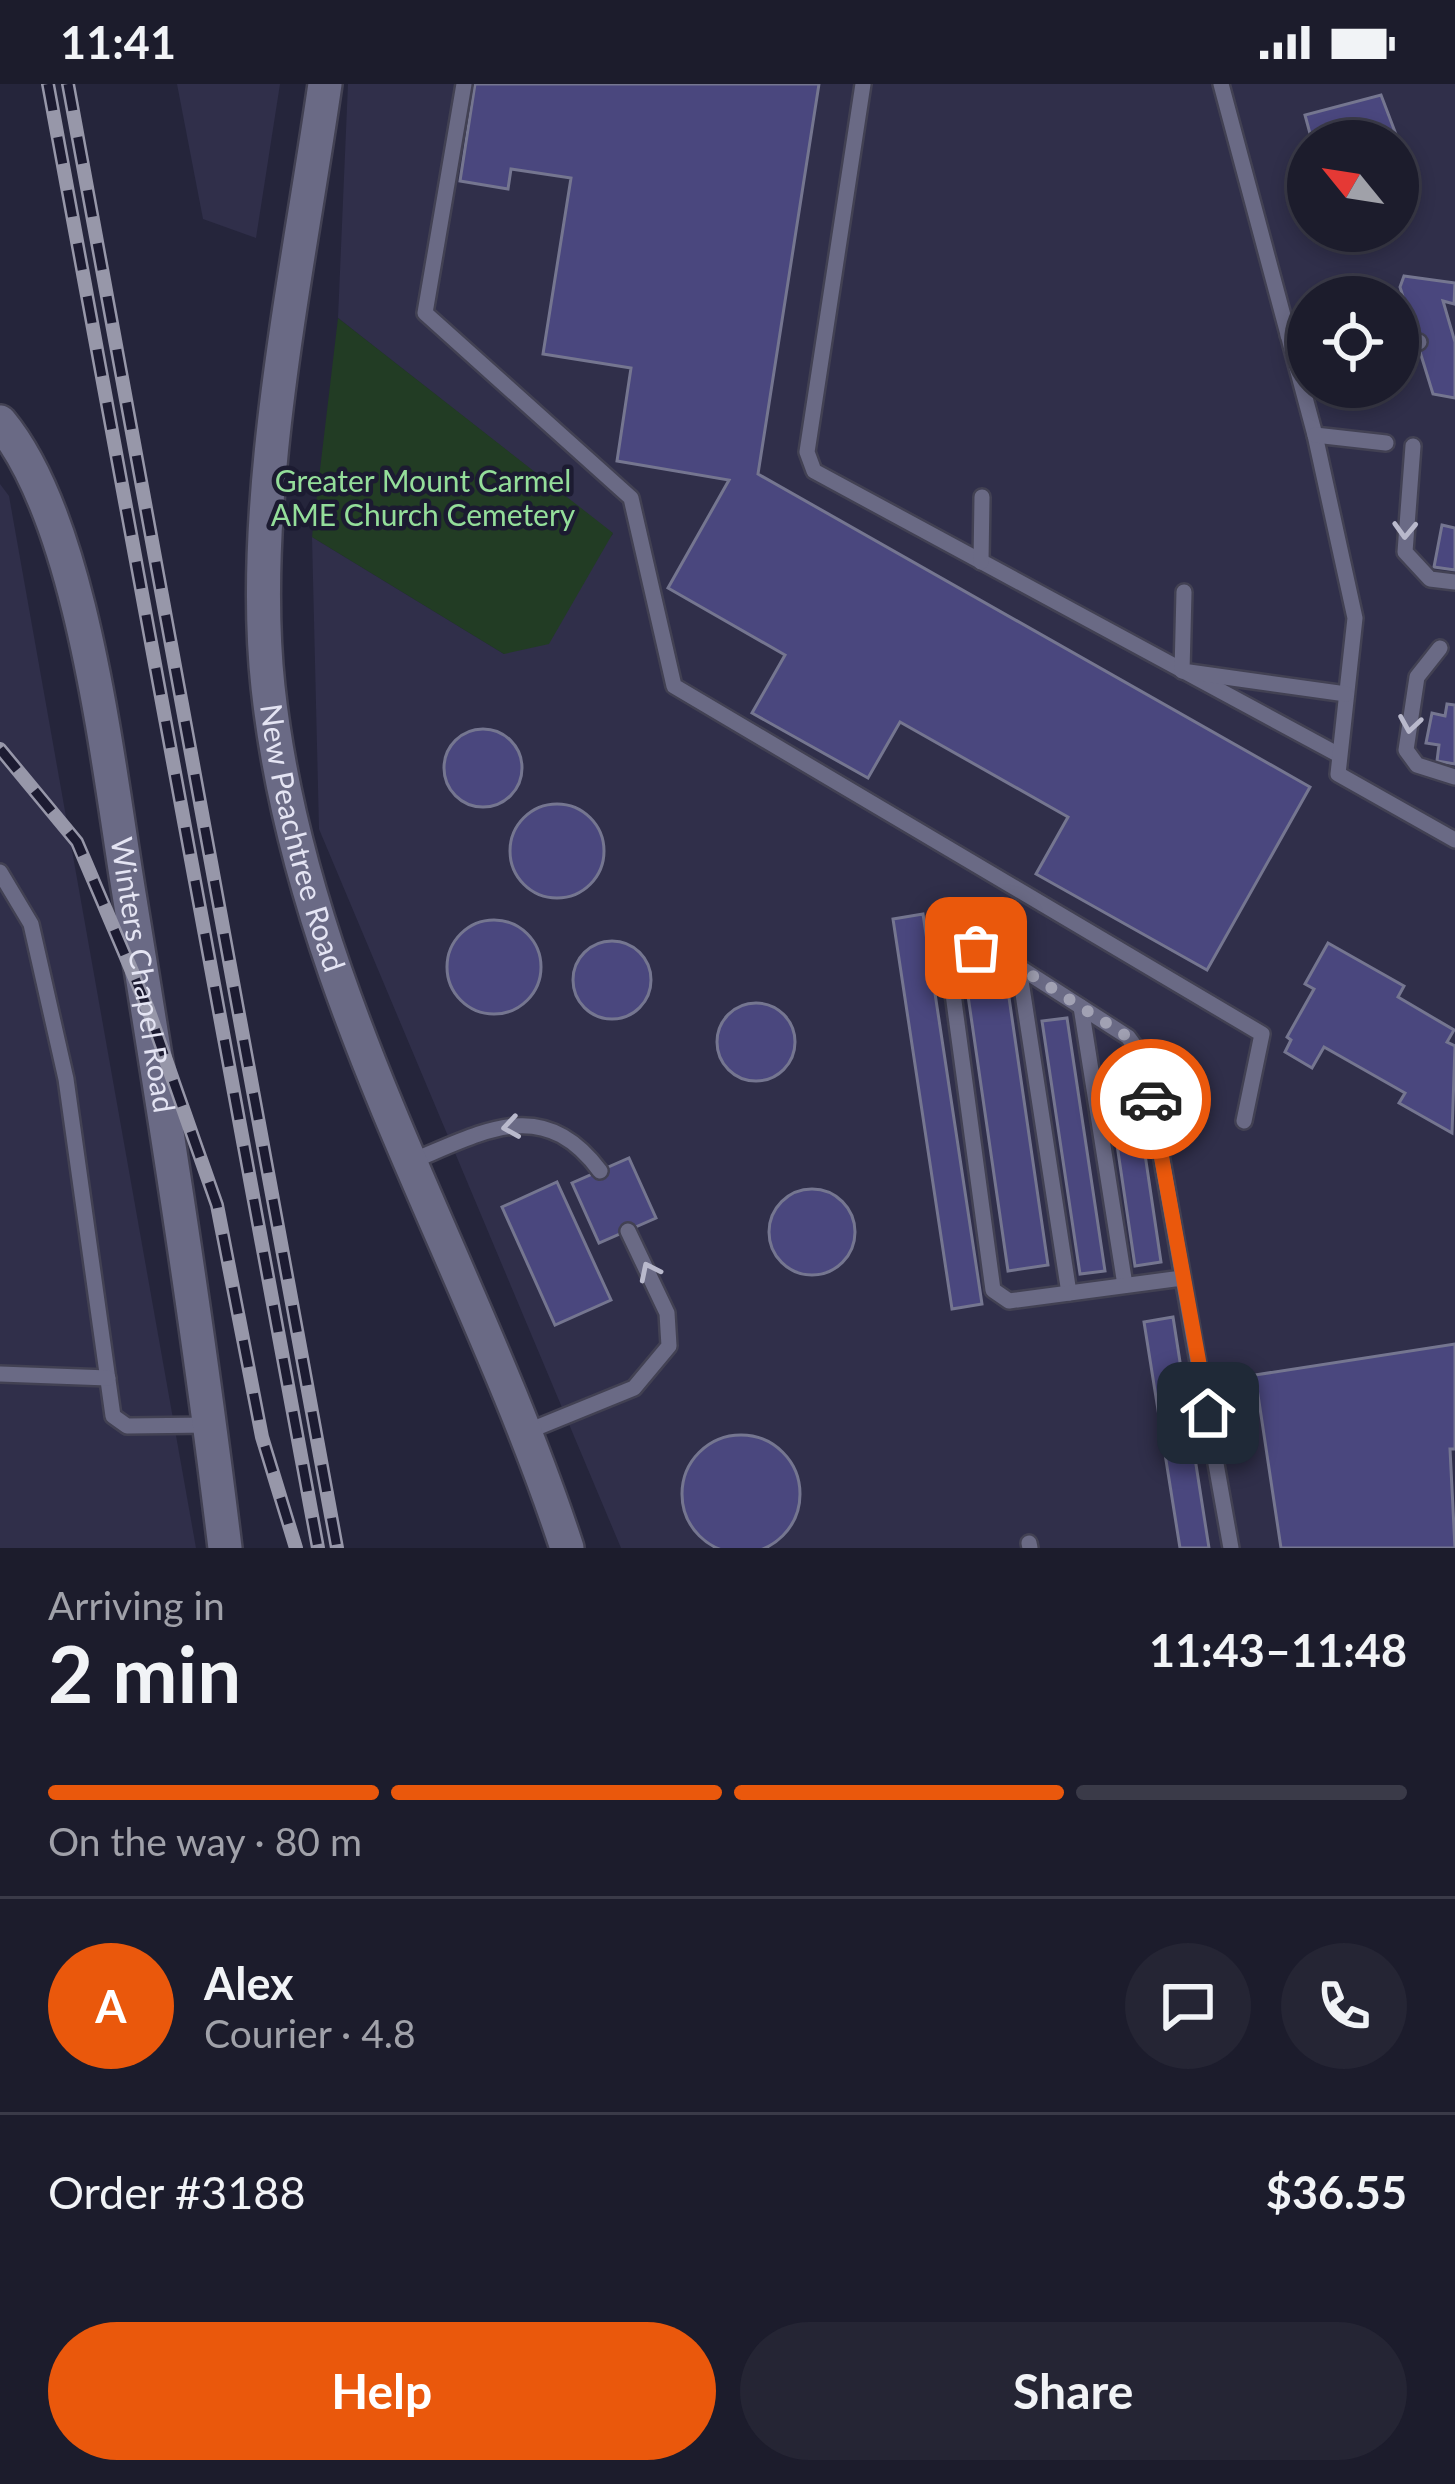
<!DOCTYPE html>
<meta charset="utf-8">
<style>
:root{--surface:#1c1c2c;--page:#252534;--text:#f1f3f6;--muted:#a0a1a9;--line:#3a3a48;--accent:#ea580c}
body{margin:0;font-family:Lato,sans-serif;background:var(--page);color:var(--text);height:100vh;display:flex;flex-direction:column;font-size:45px;white-space:nowrap}
*{box-sizing:border-box;margin:0}
p{font-size:39px;color:var(--muted)}
.icon{flex:none;width:66px;height:66px;fill:none;stroke:currentColor;stroke-width:2;stroke-linecap:round;stroke-linejoin:round}
.map{position:relative;height:1464px;overflow:hidden}
.panel{display:flex;flex-direction:column;background:var(--surface);flex:1}
.panel>*{flex:none}
.needle{width:78px;rotate:300deg}
.controls{position:absolute;left:1287px;top:36px;display:grid;gap:24px}
.controls a{display:grid;place-items:center;width:132px;height:132px;border-radius:50%;background:var(--surface);box-shadow:0 6px 18px #0003,0 0 0 3px var(--line);font-size:60px}
.pin{position:absolute;display:grid;place-items:center;width:102px;height:102px;color:#fff;margin:-51px;border-radius:24px;box-shadow:0 6px 18px #0006}
.courier{position:absolute;display:grid;place-items:center;width:120px;height:120px;margin:-60px;border:9px solid #ea580c;border-radius:50%;background:#fff;color:#222;box-shadow:0 3px 15px #0007}
.summary em{font-style:normal;font-weight:700}
.summary div{display:flex;flex-direction:column-reverse}
.summary{display:flex;align-items:center;justify-content:space-between;height:204px;padding:0 48px}
h1{font-size:78px;font-weight:700;line-height:90px}
.bar{display:grid;grid-template-columns:repeat(4,1fr);gap:18px 12px;align-content:center;height:144px;padding:0 48px}
.bar i{height:15px;border-radius:9px;background:var(--line)}
.bar .current{background:var(--accent)}
.bar p{grid-column:span 4}
.line{display:flex;align-items:center;gap:30px;padding:0 48px;border-top:3px solid var(--line)}
.line div{flex:1}
.round{display:grid;place-items:center;flex:none;width:126px;height:126px;border-radius:63px;background:var(--page)}
.cta{display:flex;gap:24px;margin-top:auto;padding:24px 48px}
.cta a{flex:1;height:138px;border-radius:72px;background:var(--accent);color:#fff;font-size:48px;font-weight:700;line-height:138px;text-align:center}
.cta a+a{background:var(--page);color:var(--text)}
.status{display:flex;justify-content:space-between;align-items:center;height:84px;padding:0 60px;background:var(--surface);direction:ltr}
.status svg{height:33px;fill:currentColor}
.map>svg:first-child{display:block}
.built{fill:#302f4a;fill-rule:evenodd}
.green{fill:#223c24}
.building{fill:#4a477e;stroke:#757690;stroke-width:3}
.lines{fill:none;stroke-linecap:round;stroke-linejoin:round}
.service-casing{stroke:#424153;stroke-width:20}
.tertiary-casing{stroke:#424153;stroke-width:38}
.service{stroke:#6a6a85;stroke-width:15}
.tertiary{stroke:#6a6a85;stroke-width:33}
.rail-casing{stroke:#9797a9;stroke-width:14}
.rail{stroke:#1c1b31;stroke-width:9;stroke-dasharray:27;stroke-linecap:butt}
.oneway{stroke:#b9b9cc}
.done{stroke:#a1a1b3;stroke-width:12;stroke-dasharray:0 21.6}
.route{stroke:#ea580c;stroke-width:15}
.labels{text-anchor:middle;stroke-width:9;stroke-linejoin:round;paint-order:stroke}
.park-label{font-size:30px;fill:#94de9a;stroke:#1c1b31}
.street-label{font-size:30px;fill:#e4e4f3;stroke:#1c1b31}
</style>
<div class="status"><b>11:41</b><svg viewBox="0 0 49 12"><path d="M0 12V9h3v3zM5 12V6h3v6zM10 12V3h3v9zM15 12V0h3v12zM26 1h20v11H26zM47 4h2v5h-2z"/></svg></div>
<div class="map">
<svg width="1455" height="1464" viewBox="0 0 1455 1464">
<rect width="100%" height="100%" fill="#25253b"/>
<!-- built -->
<g class="built">
<path d="M177,0h103l-24,154 -53,-19z"/>
<path d="M348,0h1107v1464h-834l-302,-719 -7,-292 192,117 109,-120 -275,-216zM1308,57h90v90h-90zM1308,213h90v90h-90z"/>
<path d="M0,400l9,12 187,1052h-196z"/>
</g>
<!-- green -->
<path class="green" d="M338,234l275,215 -64,111 -45,10 -192,-117z"/>
<!-- building -->
<g class="building">
<path d="M475,0h344l-61,390 552,313 -103,183 -171,-96 32,-57 -168,-95 -32,56 -116,-65 33,-58 -117,-67 61,-108 -112,-19 14,-93 -88,-14 28,-176 -60,-9 -3,20 -48,-8z"/>
<path d="M1381,11l22,58 -5,1v-13h-86l-7,-26z"/>
<path d="M1404,192l51,7 -1,21 -11,-3 12,41v56l-22,-4 -33,-107z"/>
<path d="M1442,441l13,3v42l-21,-3z"/>
<path d="M1447,620l8,1v59l-18,-3 2,-16 -13,-2 6,-30 13,3z"/>
<circle cx="483" cy="684" r="39"/>
<circle cx="557" cy="767" r="47"/>
<path d="M923,830l59,390 -30,5 -59,-390z"/>
<circle cx="494" cy="883" r="47"/>
<circle cx="612" cy="896" r="39"/>
<path d="M1328,859l76,43 -6,11 56,33 -7,12 8,4 -3,87 -53,-30 6,-10 -81,-46 -12,21 -27,-16 6,-12 -4,-3 27,-48 -9,-5z"/>
<path d="M1006,893l42,288 -40,6 -42,-289z"/>
<circle cx="756" cy="958" r="39"/>
<path d="M1067,934l38,253 -25,3 -38,-253z"/>
<path d="M1131,976l30,202 -26,4 -30,-202z"/>
<path d="M629,1074l27,60 -57,25 -27,-60z"/>
<path d="M557,1098l54,118 -56,25 -53,-118z"/>
<circle cx="812" cy="1148" r="43"/>
<path d="M1173,1233l36,231h-29l-36,-226z"/>
<path d="M1455,1260v105h-5l5,99h-174l-26,-173z"/>
<circle cx="741" cy="1410" r="59"/>
</g>
<g class="lines">
<!-- service casing -->
<g class="service-casing">
<g id="service">
<path d="M464,0l-39,229 206,185 43,188 588,348 -18,87"/>
<path d="M863,0l-56,368 7,19 525,284"/>
<path d="M1221,0l94,351 40,183 -17,156 117,66"/>
<path d="M1288,251l20,1"/>
<path d="M1398,257l21,1"/>
<path d="M1315,351l71,8"/>
<path d="M1413,362l-8,106 25,27 25,3"/>
<path d="M981,478l1,-65"/>
<path d="M1184,508l-2,79 164,23"/>
<path d="M1440,564l-23,29 -11,73 11,15 38,12"/>
<path d="M0,788l31,52 35,155 47,337 14,10 83,-1"/>
<path d="M1019,884l50,325"/>
<path d="M1081,923l44,278"/>
<path d="M410,1078c73,-30 133,-68 190,9"/>
<path d="M1182,1194l-173,23 -16,-11 -44,-326c11,-14 29,-16 45,-13l134,86 16,22 87,489"/>
<path d="M0,1290l108,4"/>
<path d="M526,1348l108,-44 35,-42 -2,-33 -39,-82"/>
<path d="M1029,1459l1,5"/>
</g>
</g>
<!-- tertiary casing -->
<g class="tertiary-casing">
<g id="tertiary">
<path id="s1" d="M325,0c-27,188 -77,416 -57,603 33,308 204,571 299,861"/>
<path id="s2" d="M0,338c84,101 108,347 130,478 35,216 69,431 95,648"/>
</g>
</g>
<!-- service -->
<use href="#service" class="service"/>
<!-- tertiary -->
<use href="#tertiary" class="tertiary"/>
<!-- rail casing -->
<g class="rail-casing">
<g id="rail">
<path d="M48,0l270,1464"/>
<path d="M68,0l269,1464"/>
<path d="M0,665l77,93 71,167 69,196 45,232 34,111"/>
</g>
</g>
<!-- rail -->
<use href="#rail" class="rail"/>
</g>
<!-- one-way arrows -->
<defs><path id="oneway-chevron" d="M-2-3.5L2.5 0L-2 3.5" fill="none" stroke-width="1.6" stroke-linecap="round" stroke-linejoin="round" transform="scale(3)"/></defs>
<g class="oneway">
<use href="#oneway-chevron" transform="translate(1405 446) rotate(92)"/>
<use href="#oneway-chevron" transform="translate(1410 640) rotate(99)"/>
<use href="#oneway-chevron" transform="translate(511 1043) rotate(171)"/>
<use href="#oneway-chevron" transform="translate(649 1187) rotate(-116)"/>
</g>
<g class="lines">
<!-- done -->
<path class="done" d="M976,864l18,3 134,86 16,22 7,40"/>
<!-- route -->
<path class="route" d="M1151,1015l57,314"/>
</g>
<g class="labels">
<!-- park labels -->
<g class="park-label">
<text x="423" y="408">Greater Mount Carmel<tspan x="423" dy="34">AME Church Cemetery</tspan></text>
</g>
<!-- street labels -->
<g class="street-label">
<text dy="10" stroke="none"><textPath href="#s1" startOffset="762">New Peachtree Road</textPath></text>
<text dy="10" stroke="none"><textPath href="#s2" startOffset="576">Winters Chapel Road</textPath></text>
</g>
</g>
</svg>
<div class="controls">
<a><svg class="needle" viewBox="-14 -14 28 28"><path d="M0-13l5 13h-10z" fill="#e53935"/><path d="M0 13l5-13h-10z" fill="#a0a1a9"/></svg></a>
<a><svg class="icon" aria-label="locate" viewBox="0 0 24 24"><circle cx="12" cy="12" r="6"/><path d="M12 2v4M12 18v4M2 12h4M18 12h4"/></svg></a>
</div>
<div class="pin" style="left:976px;top:864px;background:#ea580c"><svg class="icon" aria-label="bag" viewBox="0 0 24 24"><path d="M5 8h14l-1 12H6zM9 8a3 3 0 0 1 6 0"/></svg></div>
<div class="pin" style="left:1208px;top:1329px;background:#1f2937"><svg class="icon" aria-label="home" viewBox="0 0 24 24"><path d="M3 11l9-7 9 7M6 9v11h12V9"/></svg></div>
<div class="courier" style="left:1151px;top:1015px"><svg class="icon" aria-label="car" viewBox="0 0 24 24"><path d="M5 17H2v-5l4-1 3-4h7l3 4 3 1v5h-3M9 17h6M6 11h13"/><circle cx="7" cy="17" r="2"/><circle cx="17" cy="17" r="2"/></svg></div>
</div>
<section class="panel">
<div class="summary"><div><h1>2 min</h1><p>Arriving in</p></div><em>11:43–11:48</em></div>
<div class="bar"><i class="current"></i><i class="current"></i><i class="current"></i><i></i><p>On the way · 80 m</p></div>
<div class="line" style="height:216px"><b class="round" style="background:var(--accent);color:#fff">A</b><div><b>Alex</b><p>Courier · 4.8</p></div><a class="round"><svg class="icon" aria-label="chat" viewBox="0 0 24 24"><path d="M4 5h16v11H9l-5 4z"/></svg></a><a class="round"><svg class="icon" aria-label="phone" viewBox="0 0 24 24"><path d="M5 4h4l2 5-3 2q2 4 5 5l2-3 5 2v4C11 20 4 13 5 4z"/></svg></a></div>
<div class="line" style="height:156px"><div>Order #3188</div><b>$36.55</b></div>
<div class="cta"><a>Help</a><a>Share</a></div>
</section>
